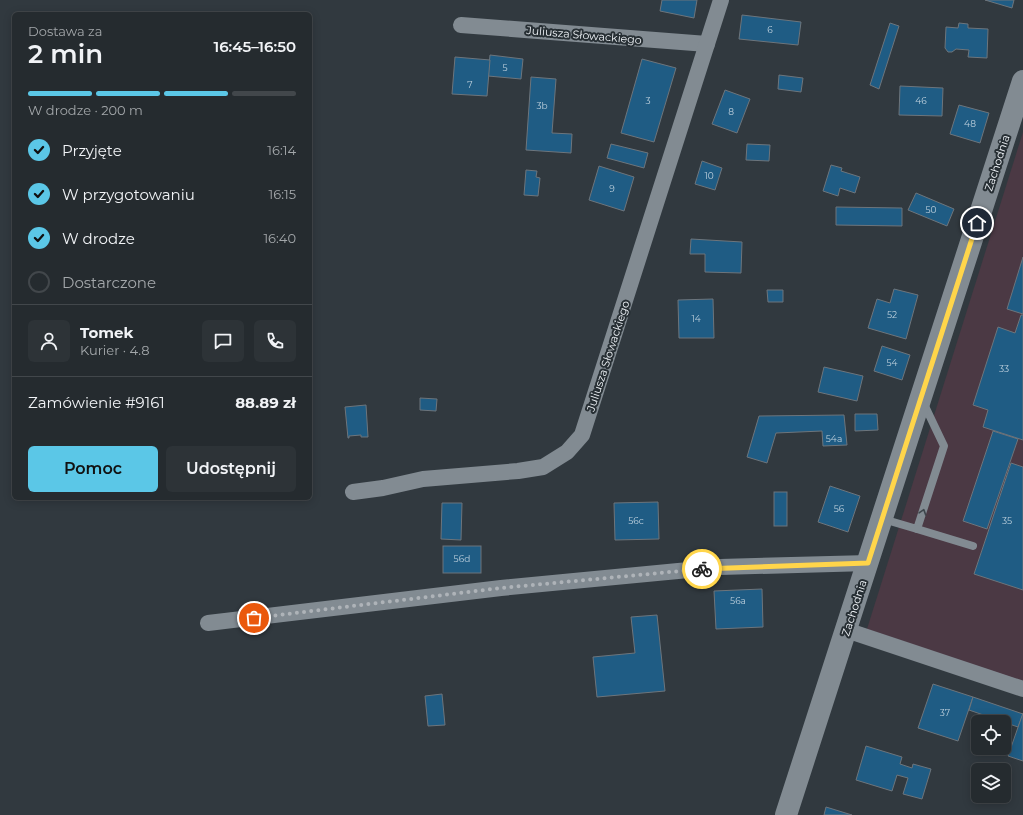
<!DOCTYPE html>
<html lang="pl">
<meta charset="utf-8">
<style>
:root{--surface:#252b2f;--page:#2d3337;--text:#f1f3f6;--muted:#a3a7aa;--line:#42474b;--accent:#5bc7e7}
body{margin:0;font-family:Montserrat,sans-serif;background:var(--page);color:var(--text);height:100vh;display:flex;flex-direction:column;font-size:15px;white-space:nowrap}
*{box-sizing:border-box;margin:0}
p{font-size:13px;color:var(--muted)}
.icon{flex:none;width:22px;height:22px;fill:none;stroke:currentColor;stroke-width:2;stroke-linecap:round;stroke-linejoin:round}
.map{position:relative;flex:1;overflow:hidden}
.side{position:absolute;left:12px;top:12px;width:300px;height:488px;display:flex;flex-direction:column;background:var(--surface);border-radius:6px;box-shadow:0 2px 10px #0003,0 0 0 1px var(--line)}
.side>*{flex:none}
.controls{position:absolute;left:971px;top:715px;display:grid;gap:8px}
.controls a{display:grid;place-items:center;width:40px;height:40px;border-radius:6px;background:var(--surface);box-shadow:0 2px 10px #0003,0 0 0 1px var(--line);font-size:20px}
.pin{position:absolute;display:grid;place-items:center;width:34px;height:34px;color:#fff;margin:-17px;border:2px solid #fff;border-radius:50%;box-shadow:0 1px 4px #0007}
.courier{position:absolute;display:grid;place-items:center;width:40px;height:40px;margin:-20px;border:3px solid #ffd54a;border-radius:50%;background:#fff;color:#222;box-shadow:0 1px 5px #0007}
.head em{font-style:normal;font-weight:600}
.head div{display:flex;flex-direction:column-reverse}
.head{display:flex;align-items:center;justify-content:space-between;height:68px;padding:0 16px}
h1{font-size:26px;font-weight:600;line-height:30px}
.bar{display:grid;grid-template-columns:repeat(4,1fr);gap:6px 4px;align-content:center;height:48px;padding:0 16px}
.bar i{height:5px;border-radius:3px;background:var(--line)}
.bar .on{background:var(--accent)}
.bar p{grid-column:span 4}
.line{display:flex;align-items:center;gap:10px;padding:0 16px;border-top:1px solid var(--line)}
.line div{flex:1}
.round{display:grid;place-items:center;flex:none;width:42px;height:42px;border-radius:6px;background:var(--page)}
ol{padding:0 16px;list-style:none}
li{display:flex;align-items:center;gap:12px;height:44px}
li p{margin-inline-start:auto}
li .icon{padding:4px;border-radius:50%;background:var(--accent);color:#111;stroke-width:4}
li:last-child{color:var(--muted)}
li i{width:22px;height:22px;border:2px solid var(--line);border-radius:50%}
.button{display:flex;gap:8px;margin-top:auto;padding:8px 16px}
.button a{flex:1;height:46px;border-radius:6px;background:var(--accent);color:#111;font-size:16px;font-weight:600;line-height:46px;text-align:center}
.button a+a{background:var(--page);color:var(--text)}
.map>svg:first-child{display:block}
.education{fill:#4b3944}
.building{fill:#1f5c84;stroke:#6d757c}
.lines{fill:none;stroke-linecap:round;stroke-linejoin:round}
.lane{stroke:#828b92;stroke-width:8}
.street{stroke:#828b92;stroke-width:16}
.secondary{stroke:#828b92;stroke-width:22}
.oneway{stroke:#3e464c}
.done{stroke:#aeb3b8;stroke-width:4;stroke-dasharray:0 7.2}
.route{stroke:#ffd54a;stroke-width:5}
.labels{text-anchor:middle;stroke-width:4;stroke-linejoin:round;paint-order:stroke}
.number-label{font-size:9px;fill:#bccfdc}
.street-label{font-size:11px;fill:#f1f5f9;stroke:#272f34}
</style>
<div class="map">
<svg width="1023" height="815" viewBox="0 0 1023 815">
<rect width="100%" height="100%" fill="#31393f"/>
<!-- education -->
<path class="education" d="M1023,132v550l-156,-53z"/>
<!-- building -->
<g class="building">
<path d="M662,0h35l-3,18 -34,-7z"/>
<path d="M985,0h29l-2,8z"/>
<path d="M742,15l59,7 -3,23 -59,-6z"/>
<path d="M890,23l9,3 -20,63 -9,-4z"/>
<path d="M959,23l9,1v4l20,1 -1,29 -19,-1 1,-7 -13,-1 -4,3h-4l-3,-4 1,-21 12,1z"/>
<path d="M490,55l33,4 -2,20 -33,-3z"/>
<path d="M455,57l35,3 -3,36 -35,-2z"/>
<path d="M642,59l34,9 -22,74 -33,-9z"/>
<path d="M779,75l24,3 -2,14 -23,-3z"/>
<path d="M531,77l25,2 -4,54 20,1 -1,19 -45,-3z"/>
<path d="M900,86l43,2 -1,28 -43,-1z"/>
<path d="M725,90l25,9 -13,34 -25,-9z"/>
<path d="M959,105l30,8 -9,30 -30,-9z"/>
<path d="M611,144l37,9 -4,15 -37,-10z"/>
<path d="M747,144l23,1 -1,16 -23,-1z"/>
<path d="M702,161l20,7 -7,22 -20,-6z"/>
<path d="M831,165l11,3 -1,3 19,6 -5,16 -15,-5 -2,8 -15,-5z"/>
<path d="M599,166l35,11 -10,34 -35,-11z"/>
<path d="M526,170l11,1 -1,6 4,1 -2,18 -14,-1z"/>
<path d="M916,193l38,16 -7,17 -39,-16z"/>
<path d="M836,207l66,1v18l-66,-1z"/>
<path d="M691,239l51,3 -1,31 -36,-1v-18h-15z"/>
<path d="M1023,257v57l-16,-5z"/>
<path d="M894,289l24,6 -12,44 -38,-11 9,-29 13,4z"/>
<path d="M767,290h16v12h-15z"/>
<path d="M713,299l1,39h-35l-1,-38z"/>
<path d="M1021,315h2v125l-40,-13 5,-17 -15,-5 25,-78 17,6z"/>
<path d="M882,346l28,9 -8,25 -28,-9z"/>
<path d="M824,367l39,9 -6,25 -39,-9z"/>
<path d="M420,398l17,1 -1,12 -16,-1z"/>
<path d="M366,405l2,32h-7v-2l-12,1v2h-1l-3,-31z"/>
<path d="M855,414h22l1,16 -23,1z"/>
<path d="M844,415l3,30 -24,1 -1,-15 -46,2 -9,30 -20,-6 12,-41z"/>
<path d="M993,431l25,8 -31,90 -24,-8z"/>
<path d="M1011,463l12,4v123l-49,-16z"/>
<path d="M830,486l30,10 -12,36 -30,-10z"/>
<rect x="774" y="492" width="13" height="34"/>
<path d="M658,502l1,37 -44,1 -1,-37z"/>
<path d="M442,503h20l-1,37 -20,-1z"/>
<rect x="443" y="546" width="38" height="27"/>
<path d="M762,589l1,38 -47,2 -2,-38z"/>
<path d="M657,615l8,76 -68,6 -4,-40 42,-4 -4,-36z"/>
<path d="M933,684l40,13 -15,44 -40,-13z"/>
<path d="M442,694l3,31 -17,1 -3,-30z"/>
<path d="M973,697l50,17 -5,13 -49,-17z"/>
<path d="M1023,713v48l-15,-5z"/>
<path d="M866,746l36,11 -2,7 12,4 1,-4 18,5 -9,30 -19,-5 5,-16 -11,-3 -5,16 -36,-11z"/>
<path d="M826,807l26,8h-28z"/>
</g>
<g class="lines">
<!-- lane -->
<g class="lane">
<path d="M883,519l34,10 27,-83 -21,-44"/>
<path d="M917,529l56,17"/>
</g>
<!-- street -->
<g class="street">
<path d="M461,25l246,19"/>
<path d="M353,492l30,-4 40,-9 95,-8 25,-4 24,-15 15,-17 139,-435"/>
<path d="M208,623l293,-35 219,-21 149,-4"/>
<path d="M846,630l177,59"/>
</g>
<!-- secondary -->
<path class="secondary" d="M786,815l237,-734"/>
</g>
<!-- one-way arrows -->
<defs><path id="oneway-chevron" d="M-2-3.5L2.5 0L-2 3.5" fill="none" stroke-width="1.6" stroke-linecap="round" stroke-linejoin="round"/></defs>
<use class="oneway" href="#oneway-chevron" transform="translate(923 512) rotate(-72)"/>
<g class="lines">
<!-- done -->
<path class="done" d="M254,618l247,-30 201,-19"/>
<!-- route -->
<path class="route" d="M702,569l166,-6 109,-340"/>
</g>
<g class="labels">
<!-- number labels -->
<g class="number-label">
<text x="770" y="33">6</text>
<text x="505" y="71">5</text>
<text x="470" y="88">7</text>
<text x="648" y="104">3</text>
<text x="921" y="104">46</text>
<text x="542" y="109">3b</text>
<text x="731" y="115">8</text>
<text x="970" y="127">48</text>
<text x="709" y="179">10</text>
<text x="612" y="192">9</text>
<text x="931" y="213">50</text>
<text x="892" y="318">52</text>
<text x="696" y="322">14</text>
<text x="892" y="366">54</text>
<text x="1004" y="372">33</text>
<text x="834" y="442">54a</text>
<text x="839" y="512">56</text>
<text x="636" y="524">56c</text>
<text x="1007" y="524">35</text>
<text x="462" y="562">56d</text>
<text x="738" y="604">56a</text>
<text x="945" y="716">37</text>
</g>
<!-- street labels -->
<g class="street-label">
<text transform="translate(584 35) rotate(5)" y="4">Juliusza Słowackiego</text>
<text transform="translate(997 163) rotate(-72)" y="4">Zachodnia</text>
<text transform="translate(608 356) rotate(-72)" y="4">Juliusza Słowackiego</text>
<text transform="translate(854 608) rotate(-72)" y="4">Zachodnia</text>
</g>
</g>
</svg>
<div class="controls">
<a><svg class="icon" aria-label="locate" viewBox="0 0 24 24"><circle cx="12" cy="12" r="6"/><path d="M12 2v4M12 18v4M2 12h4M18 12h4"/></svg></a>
<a><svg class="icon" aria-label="layers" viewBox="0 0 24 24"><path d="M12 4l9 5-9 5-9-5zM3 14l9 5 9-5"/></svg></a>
</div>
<div class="pin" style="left:254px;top:618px;background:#ea580c"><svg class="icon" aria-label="bag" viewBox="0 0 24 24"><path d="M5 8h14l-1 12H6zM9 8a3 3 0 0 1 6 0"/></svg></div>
<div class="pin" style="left:977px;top:223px;background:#1f2937"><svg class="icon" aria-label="home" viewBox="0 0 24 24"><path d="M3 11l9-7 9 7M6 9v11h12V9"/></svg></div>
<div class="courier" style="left:702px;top:569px"><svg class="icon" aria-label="bike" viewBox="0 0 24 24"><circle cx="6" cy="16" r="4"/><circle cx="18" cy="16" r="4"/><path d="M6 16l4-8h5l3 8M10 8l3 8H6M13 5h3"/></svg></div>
<section class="side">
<div class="head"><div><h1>2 min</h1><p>Dostawa za</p></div><em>16:45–16:50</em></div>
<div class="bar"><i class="on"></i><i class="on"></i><i class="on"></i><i></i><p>W drodze · 200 m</p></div>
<ol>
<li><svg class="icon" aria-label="check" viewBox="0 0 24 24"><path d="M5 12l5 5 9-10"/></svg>Przyjęte<p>16:14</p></li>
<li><svg class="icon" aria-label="check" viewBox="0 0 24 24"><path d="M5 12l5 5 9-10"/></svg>W przygotowaniu<p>16:15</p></li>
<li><svg class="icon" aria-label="check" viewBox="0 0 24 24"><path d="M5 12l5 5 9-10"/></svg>W drodze<p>16:40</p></li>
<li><i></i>Dostarczone</li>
</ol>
<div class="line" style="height:72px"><a class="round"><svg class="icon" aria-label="person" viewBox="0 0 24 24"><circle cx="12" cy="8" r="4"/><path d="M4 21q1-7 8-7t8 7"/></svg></a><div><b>Tomek</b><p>Kurier · 4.8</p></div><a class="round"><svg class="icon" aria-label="chat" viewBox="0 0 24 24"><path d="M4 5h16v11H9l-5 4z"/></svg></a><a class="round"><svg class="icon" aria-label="phone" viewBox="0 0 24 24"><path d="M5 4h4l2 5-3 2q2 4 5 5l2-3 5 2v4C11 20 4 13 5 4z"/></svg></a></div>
<div class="line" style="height:52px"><div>Zamówienie #9161</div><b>88.89 zł</b></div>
<div class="button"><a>Pomoc</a><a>Udostępnij</a></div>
</section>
</div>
